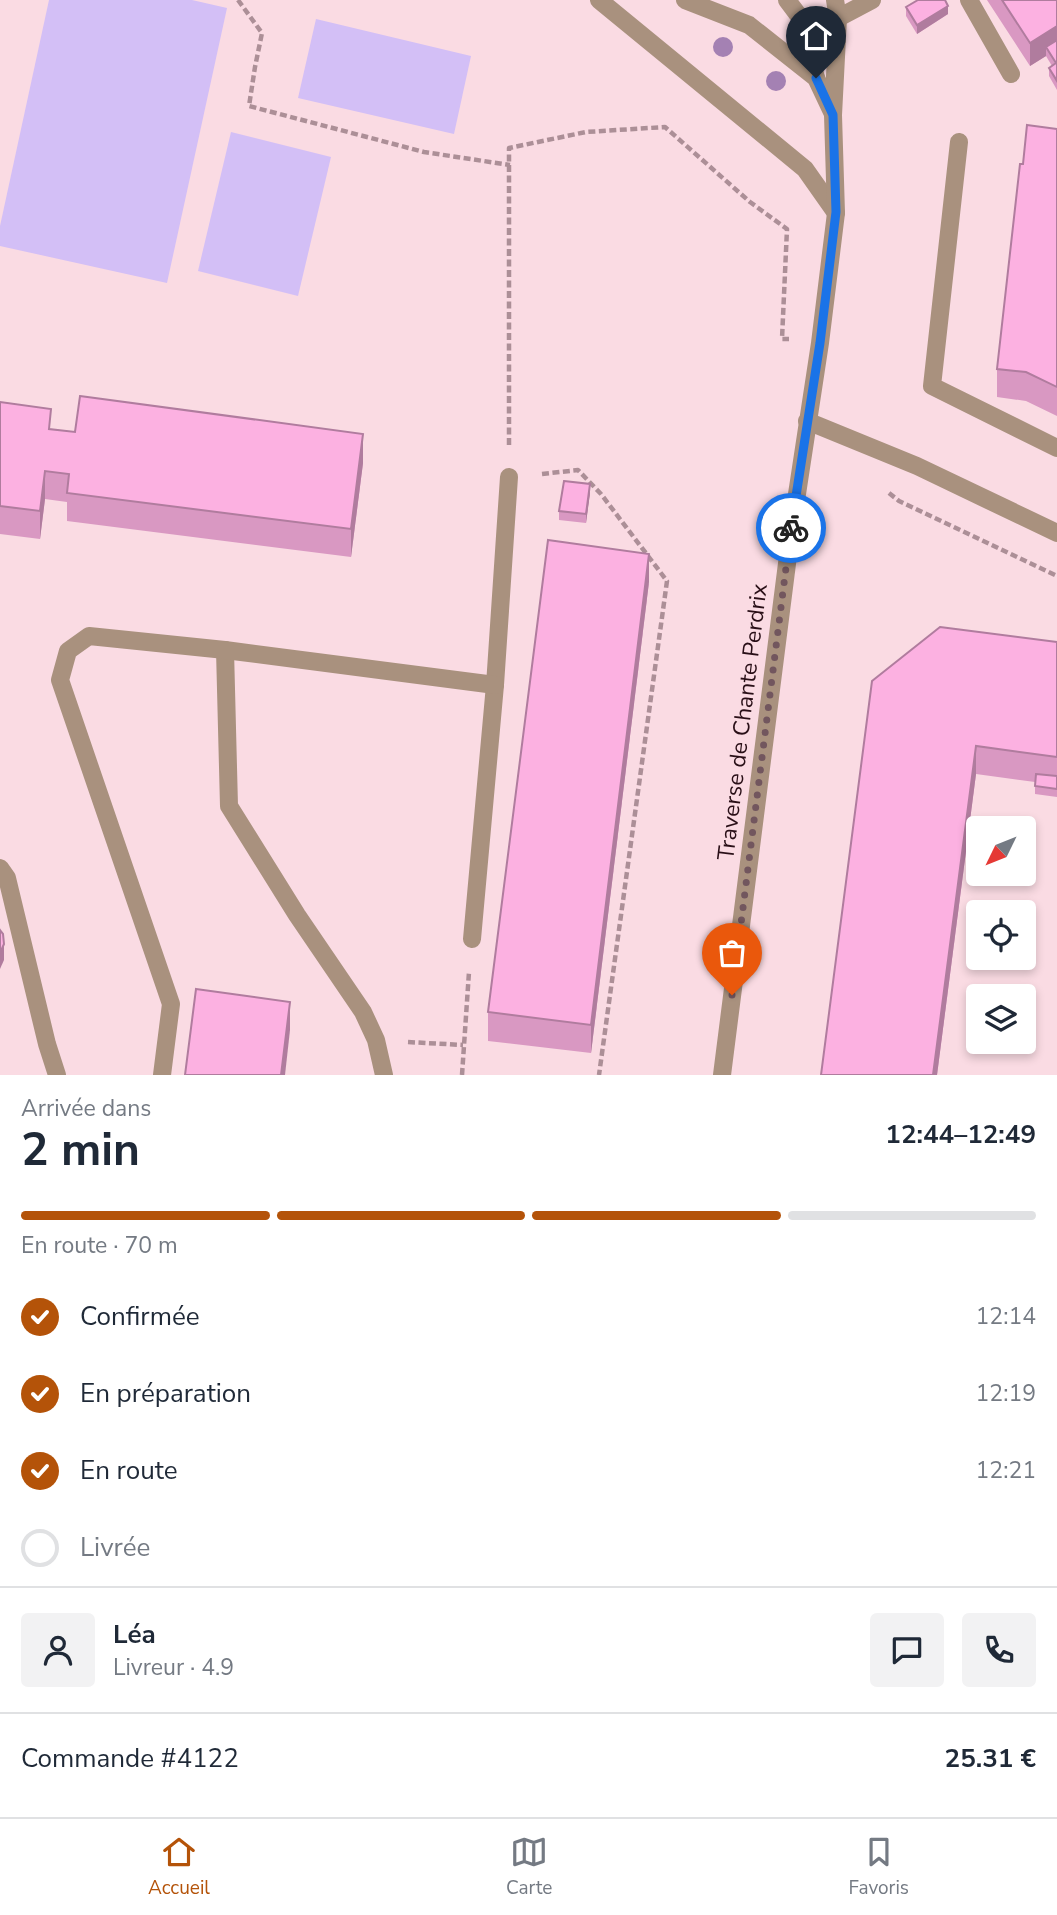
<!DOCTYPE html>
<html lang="fr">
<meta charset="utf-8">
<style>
:root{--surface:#fff;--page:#f2f2f3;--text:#1f2937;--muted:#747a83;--line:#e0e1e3;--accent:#b45309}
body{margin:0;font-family:"Nunito Sans",sans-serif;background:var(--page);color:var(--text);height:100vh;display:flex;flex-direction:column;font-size:26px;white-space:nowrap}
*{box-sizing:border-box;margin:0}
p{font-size:23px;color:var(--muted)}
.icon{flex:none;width:38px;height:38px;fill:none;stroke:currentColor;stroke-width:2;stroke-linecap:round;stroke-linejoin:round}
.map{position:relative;height:1075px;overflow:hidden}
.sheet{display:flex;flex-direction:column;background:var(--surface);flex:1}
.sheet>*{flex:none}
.needle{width:46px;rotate:227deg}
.buttons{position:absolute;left:966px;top:816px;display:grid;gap:14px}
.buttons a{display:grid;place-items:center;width:70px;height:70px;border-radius:7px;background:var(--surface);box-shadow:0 4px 10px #0003;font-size:35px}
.pin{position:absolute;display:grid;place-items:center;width:60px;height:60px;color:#fff;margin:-72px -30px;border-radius:50% 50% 50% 0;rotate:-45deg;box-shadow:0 0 7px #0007}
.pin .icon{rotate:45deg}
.courier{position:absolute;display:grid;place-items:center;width:70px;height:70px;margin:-35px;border:5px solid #1a73e8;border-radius:50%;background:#fff;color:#222;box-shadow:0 2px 9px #0007}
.summary em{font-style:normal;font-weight:700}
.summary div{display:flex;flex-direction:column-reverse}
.summary{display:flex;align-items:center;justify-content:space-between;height:119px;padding:0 21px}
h1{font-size:46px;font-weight:700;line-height:52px}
.bar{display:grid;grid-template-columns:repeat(4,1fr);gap:10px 7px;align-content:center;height:84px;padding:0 21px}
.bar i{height:9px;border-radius:5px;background:var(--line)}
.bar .selected{background:var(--accent)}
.bar p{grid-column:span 4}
.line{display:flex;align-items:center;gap:18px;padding:0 21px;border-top:2px solid var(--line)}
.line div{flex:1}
.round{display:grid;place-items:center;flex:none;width:74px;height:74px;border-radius:7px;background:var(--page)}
ol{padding:0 21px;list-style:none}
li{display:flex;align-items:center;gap:21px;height:77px}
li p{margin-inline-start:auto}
li .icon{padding:7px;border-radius:50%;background:var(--accent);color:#fff;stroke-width:4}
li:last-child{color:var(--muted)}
li i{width:38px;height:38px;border:4px solid var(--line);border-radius:50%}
.tabs{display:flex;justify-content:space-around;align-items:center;height:98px;border-top:2px solid var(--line);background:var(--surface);font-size:19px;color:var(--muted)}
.tabs a{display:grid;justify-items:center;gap:4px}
.tabs .selected{color:var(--accent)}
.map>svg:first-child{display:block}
.green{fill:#d3bff6}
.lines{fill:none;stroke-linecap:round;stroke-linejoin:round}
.path{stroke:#ac8f97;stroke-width:4.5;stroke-dasharray:7 3.5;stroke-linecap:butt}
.minor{stroke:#a9917e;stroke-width:18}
.tree{fill:#a481b3}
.wall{fill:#d998c2}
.shaded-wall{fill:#b07c9e}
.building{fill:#fcb1e1;stroke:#b07c9e;stroke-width:2}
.done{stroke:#72565e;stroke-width:7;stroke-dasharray:0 12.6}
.route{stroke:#1a73e8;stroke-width:9}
.labels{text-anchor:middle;stroke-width:5;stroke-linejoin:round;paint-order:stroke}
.street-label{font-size:23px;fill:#290f17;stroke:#fadbe3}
</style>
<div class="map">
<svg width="1057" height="1075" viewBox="0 0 1057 1075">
<rect width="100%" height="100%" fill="#fadbe3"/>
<!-- green -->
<g class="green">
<path d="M49,0h143l35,8 -60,275 -167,-37v-20z"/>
<path d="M316,19l155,37 -17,78 -156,-36z"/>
<path d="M231,132l100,25 -33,139 -100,-25z"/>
</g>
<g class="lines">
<!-- path -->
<g class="path">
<path d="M238,0l24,33 -7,34 -6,39 175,46 86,13"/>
<path d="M509,445v-297l77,-16 79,-5 85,75 37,27 -5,110h7"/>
<path d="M542,474l36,-4 23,24 66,87 -68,494"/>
<path d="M889,493l10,8 158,75"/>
<path d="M408,1042l55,3"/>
<path d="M462,1075l7,-103"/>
</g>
<!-- minor -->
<g class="minor">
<path d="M599,0l206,169 31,44"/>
<path d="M685,0l64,25 67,53 16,34"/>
<path d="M787,0l15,20 14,58"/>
<path d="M969,0l42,74"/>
<path d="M838,18l34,-18"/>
<path d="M959,142l-27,244 125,62"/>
<path d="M807,421l110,45 140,67"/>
<path d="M225,650l4,156 68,109 66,97 13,28 8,35"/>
<path d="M0,868l7,10 40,166 10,31"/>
<path d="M472,939l23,-254 14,-208"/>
<path d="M162,1075l9,-71 -111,-324 8,-29 21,-15 136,14 270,35"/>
<path d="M722,1075l68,-535 30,-197 16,-130 -3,-98 5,-97 -3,-18"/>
</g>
</g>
<!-- trees -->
<g class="tree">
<circle cx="723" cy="47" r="10"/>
<circle cx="776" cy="81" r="10"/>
</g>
<!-- wall -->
<g class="wall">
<path d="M987,0h70v90l-8,-14v-8l3,-2 -6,-10 -16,10z"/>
<path d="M906,7l42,7 -31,20 -11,-18z"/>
<path d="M1057,129v287l-31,-15 -29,-4v-28l26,-205z"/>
<path d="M0,402l51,27 312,34 -12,94 -284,-36v-19l-22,-3 -5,40 -40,-5z"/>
<path d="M590,493l-4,30 -27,-3v-9z"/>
<path d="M649,582l-58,471 -103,-12v-29z"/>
<path d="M1057,642v155l-22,-3v-12l-59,-8 -39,301h-116l51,-394z"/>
</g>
<!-- shaded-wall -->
<g class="shaded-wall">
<path d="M948,6v8l-31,20v-9z"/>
<path d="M1057,26v23l-11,-2v9l-16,10v-23z"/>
<path d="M363,434v29l-12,94v-28z"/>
<path d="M45,471v28l-5,40v-28z"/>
<path d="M590,484v9l-4,30v-9z"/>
<path d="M649,554v28l-58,471v-28z"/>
<path d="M976,746v28l-39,301h-4z"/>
<path d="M4,944v16l-4,9v-16z"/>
<path d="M290,1002v28l-5,45h-4z"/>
</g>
<!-- building -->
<g class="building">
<path d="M918,0h27l3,6 -31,19 -11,-18z"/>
<path d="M1002,0h55v26l-27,17z"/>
<path d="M1057,40v41l-8,-13 7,-5 -10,-16z"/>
<path d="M1027,125l30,4v258l-31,-15 -29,-3 23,-205h3z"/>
<path d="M80,396l283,38 -12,95 -284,-36 2,-19 -24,-3 -5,40 -40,-5v-104l51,7 -2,20 26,3z"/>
<path d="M564,481l26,3 -4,30 -27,-3z"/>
<path d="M548,540l101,14 -58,471 -103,-13z"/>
<path d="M940,627l117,15v115l-81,-11 -43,329h-112l51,-394z"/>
<path d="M1036,774l21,2v13l-22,-3z"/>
<path d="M0,930l3,4 1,10 -4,9z"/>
<path d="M196,989l94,13 -9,73h-96z"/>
</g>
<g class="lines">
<!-- done -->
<path class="done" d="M732,995l59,-467"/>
<!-- route -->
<path class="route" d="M791,528l29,-185 16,-131 -3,-97 -17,-37"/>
</g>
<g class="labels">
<!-- street labels -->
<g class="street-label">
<text transform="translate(742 722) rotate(-83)" y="8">Traverse de Chante Perdrix</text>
</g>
</g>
</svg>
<div class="buttons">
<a><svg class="needle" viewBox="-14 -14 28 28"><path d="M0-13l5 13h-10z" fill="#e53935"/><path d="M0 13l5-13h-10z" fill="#747a83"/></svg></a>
<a><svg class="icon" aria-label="locate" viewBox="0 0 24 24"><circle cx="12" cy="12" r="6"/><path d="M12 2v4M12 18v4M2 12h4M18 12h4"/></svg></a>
<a><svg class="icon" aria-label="layers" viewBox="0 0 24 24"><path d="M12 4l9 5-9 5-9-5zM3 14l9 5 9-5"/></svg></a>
</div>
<div class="pin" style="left:732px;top:995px;background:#ea580c"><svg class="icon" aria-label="bag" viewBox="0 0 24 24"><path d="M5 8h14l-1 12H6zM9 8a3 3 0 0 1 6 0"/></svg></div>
<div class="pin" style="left:816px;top:78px;background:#1f2937"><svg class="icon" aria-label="home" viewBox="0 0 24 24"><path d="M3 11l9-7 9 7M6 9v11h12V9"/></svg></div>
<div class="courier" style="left:791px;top:528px"><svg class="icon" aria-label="bike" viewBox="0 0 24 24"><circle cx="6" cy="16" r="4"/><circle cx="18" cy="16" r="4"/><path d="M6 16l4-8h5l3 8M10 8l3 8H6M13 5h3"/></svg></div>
</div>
<section class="sheet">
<div class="summary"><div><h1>2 min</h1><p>Arrivée dans</p></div><em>12:44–12:49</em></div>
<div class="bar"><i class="selected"></i><i class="selected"></i><i class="selected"></i><i></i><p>En route · 70 m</p></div>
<ol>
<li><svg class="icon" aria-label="check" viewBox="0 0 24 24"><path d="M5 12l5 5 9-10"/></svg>Confirmée<p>12:14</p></li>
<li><svg class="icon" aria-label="check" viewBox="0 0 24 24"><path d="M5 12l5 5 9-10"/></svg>En préparation<p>12:19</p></li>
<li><svg class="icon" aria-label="check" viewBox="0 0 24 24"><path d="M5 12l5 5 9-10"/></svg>En route<p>12:21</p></li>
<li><i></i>Livrée</li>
</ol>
<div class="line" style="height:126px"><a class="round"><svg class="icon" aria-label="person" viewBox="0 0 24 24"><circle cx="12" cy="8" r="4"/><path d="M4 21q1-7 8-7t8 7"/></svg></a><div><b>Léa</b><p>Livreur · 4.9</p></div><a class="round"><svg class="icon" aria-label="chat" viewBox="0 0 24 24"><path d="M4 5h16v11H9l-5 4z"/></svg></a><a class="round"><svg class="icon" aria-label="phone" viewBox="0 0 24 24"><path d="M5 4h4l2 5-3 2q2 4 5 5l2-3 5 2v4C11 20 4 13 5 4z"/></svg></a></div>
<div class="line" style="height:91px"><div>Commande #4122</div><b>25.31 €</b></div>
</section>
<nav class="tabs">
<a class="selected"><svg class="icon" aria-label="home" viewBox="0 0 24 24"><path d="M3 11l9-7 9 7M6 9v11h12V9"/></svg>Accueil</a>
<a><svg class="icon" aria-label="map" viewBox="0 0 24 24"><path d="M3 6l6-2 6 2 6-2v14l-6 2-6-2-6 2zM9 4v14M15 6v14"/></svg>Carte</a>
<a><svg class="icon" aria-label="saved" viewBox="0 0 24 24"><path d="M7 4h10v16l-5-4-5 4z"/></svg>Favoris</a>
</nav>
